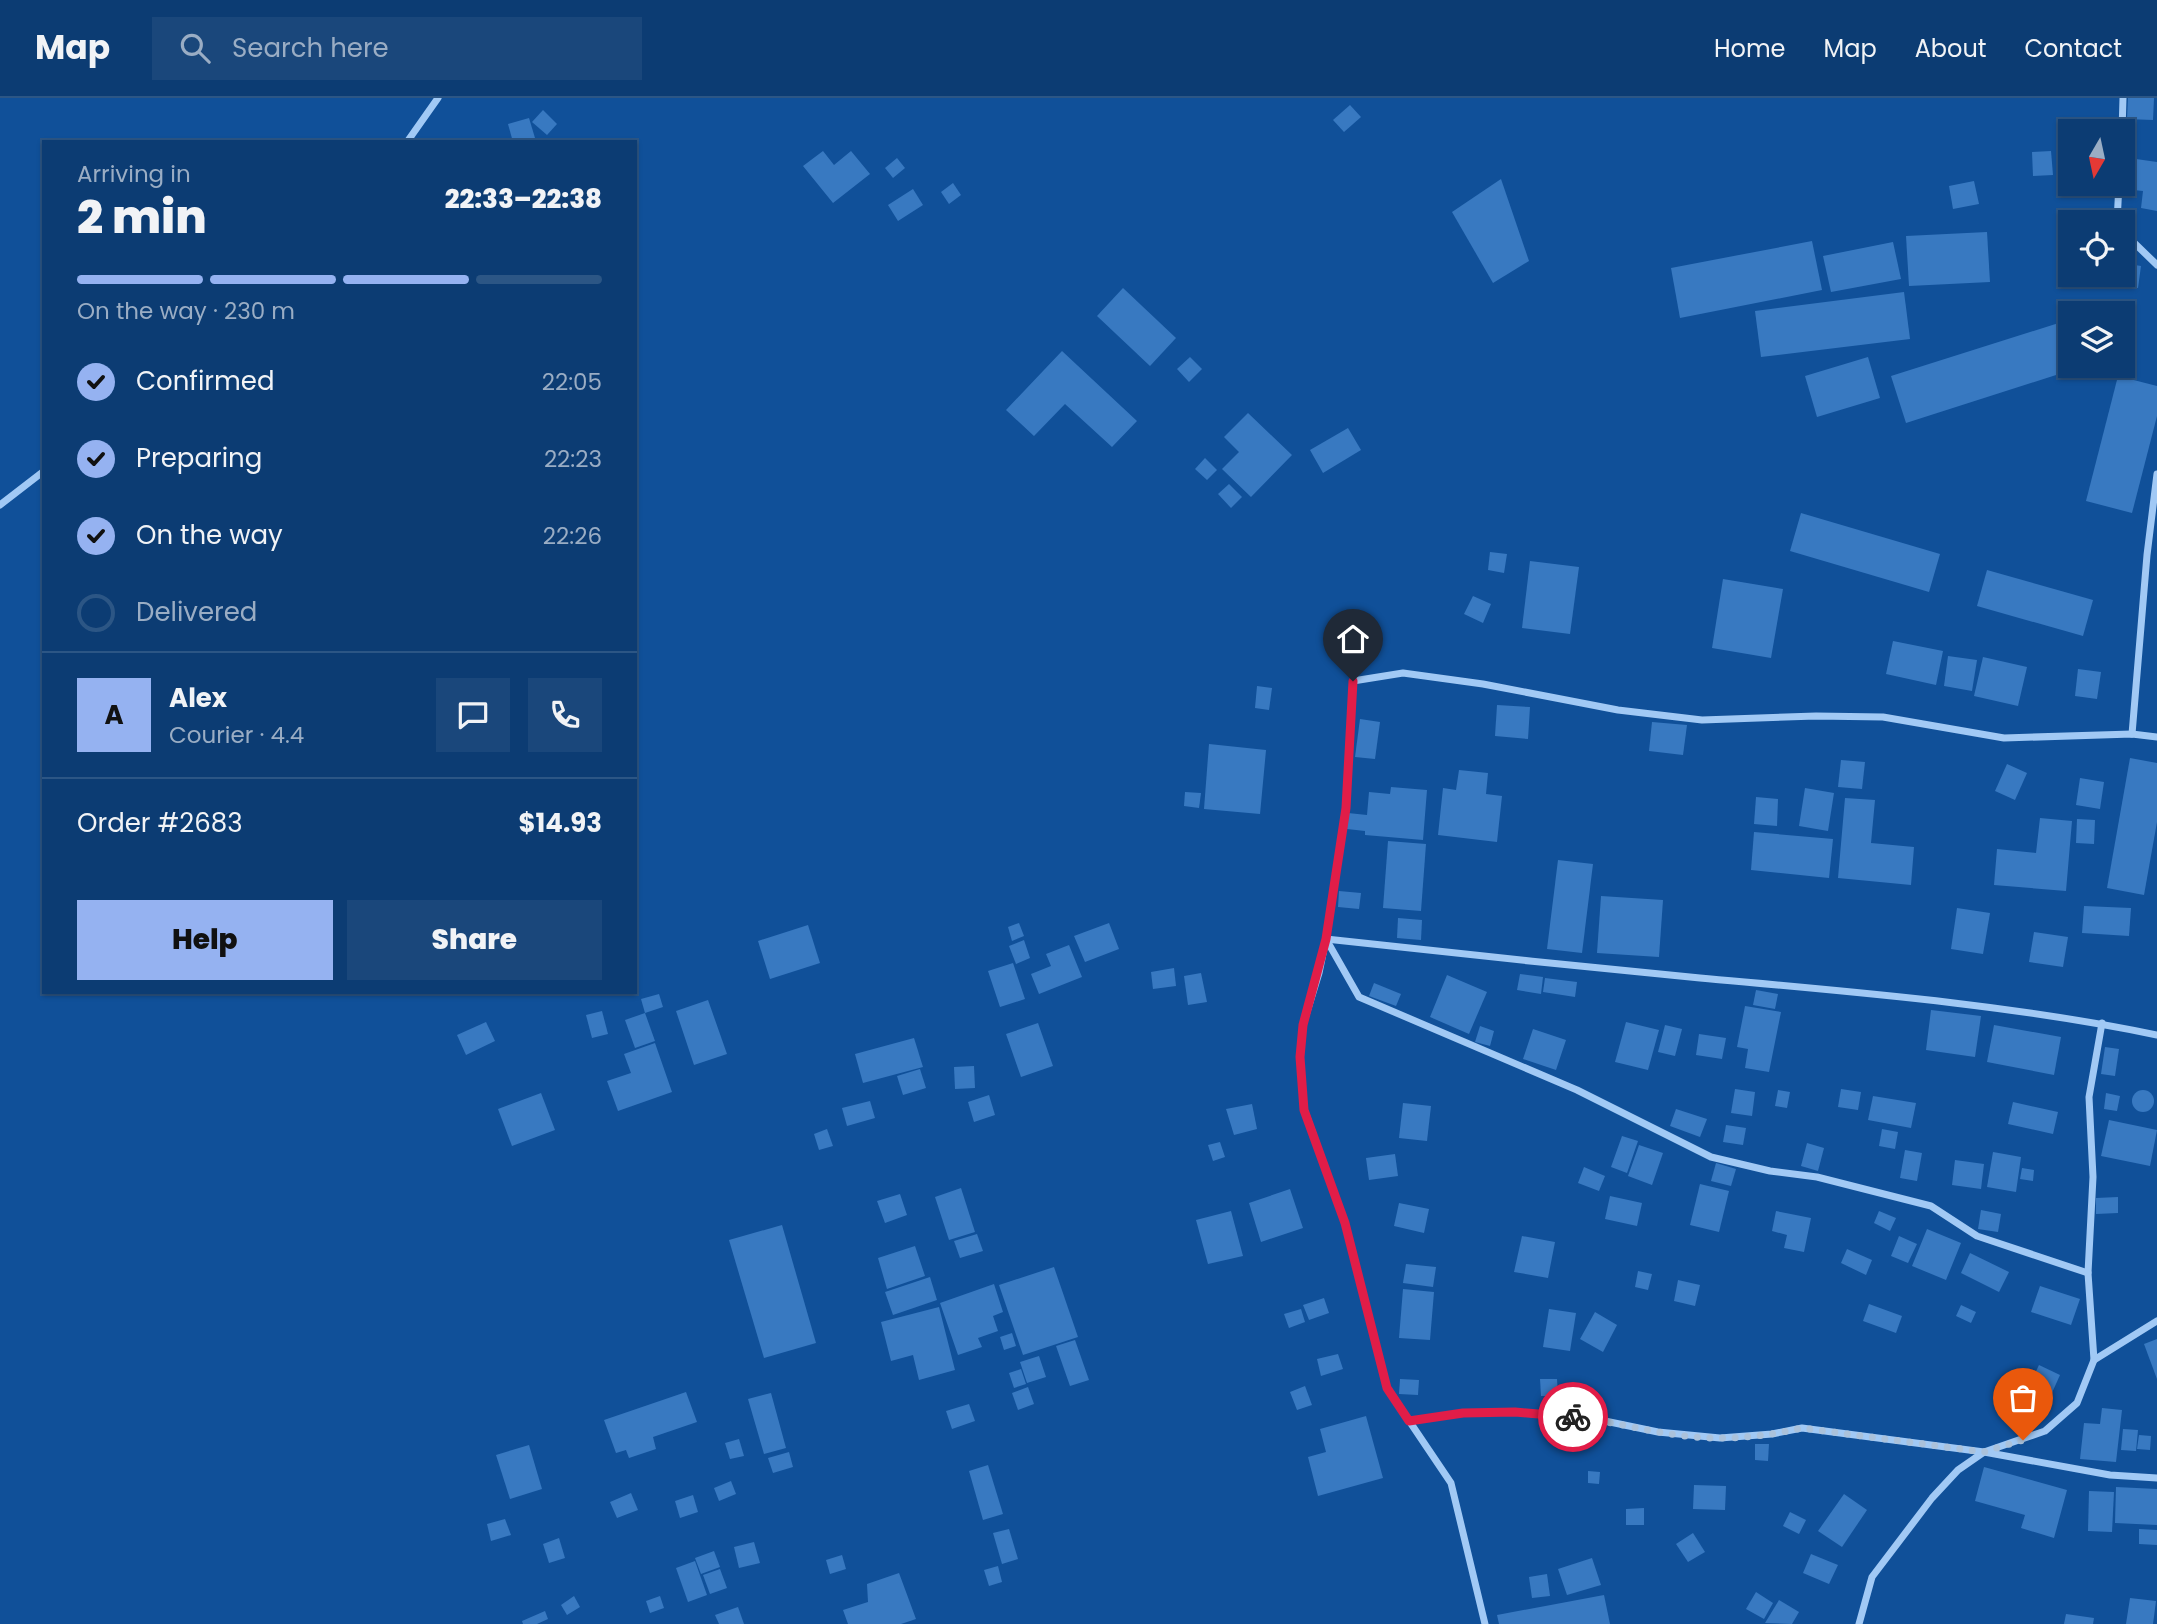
<!DOCTYPE html>
<meta charset="utf-8">
<style>
:root{--surface:#0c3c73;--page:#1a477b;--text:#f1f3f6;--muted:#9aadc4;--line:#2c5685;--accent:#95b2f1}
body{margin:0;font-family:Poppins,sans-serif;background:var(--page);color:var(--text);height:100vh;display:flex;flex-direction:column;font-size:26px;white-space:nowrap}
*{box-sizing:border-box;margin:0}
p{font-size:23px;color:var(--muted)}
.icon{flex:none;width:38px;height:38px;fill:none;stroke:currentColor;stroke-width:2;stroke-linecap:round;stroke-linejoin:round}
.map{position:relative;flex:1;overflow:hidden}
.sheet{position:absolute;left:42px;top:42px;width:595px;height:854px;display:flex;flex-direction:column;background:var(--surface);border-radius:0px;box-shadow:0 2px 5px #0004,0 0 0 2px var(--line)}
.sheet>*{flex:none}
.needle{width:46px;rotate:189deg}
.fabs{position:absolute;left:2058px;top:21px;display:grid;gap:14px}
.fabs a{display:grid;place-items:center;width:77px;height:77px;border-radius:0px;background:var(--surface);box-shadow:0 2px 5px #0004,0 0 0 2px var(--line);font-size:35px}
.pin{position:absolute;display:grid;place-items:center;width:60px;height:60px;color:#fff;margin:-72px -30px;border-radius:50% 50% 50% 0;rotate:-45deg;box-shadow:0 0 7px #0007}
.pin .icon{rotate:45deg}
.courier{position:absolute;display:grid;place-items:center;width:70px;height:70px;margin:-35px;border:5px solid #e11d48;border-radius:50%;background:#fff;color:#222;box-shadow:0 2px 9px #0007}
.head em{font-style:normal;font-weight:800}
.head div{display:flex;flex-direction:column-reverse}
.head{display:flex;align-items:center;justify-content:space-between;height:119px;padding:0 35px}
h1{font-size:46px;font-weight:800;line-height:52px}
.bar{display:grid;grid-template-columns:repeat(4,1fr);gap:10px 7px;align-content:center;height:84px;padding:0 35px}
.bar i{height:9px;border-radius:5px;background:var(--line)}
.bar .selected{background:var(--accent)}
.bar p{grid-column:span 4}
.line{display:flex;align-items:center;gap:18px;padding:0 35px;border-top:2px solid var(--line)}
.line div{flex:1}
.round{display:grid;place-items:center;flex:none;width:74px;height:74px;border-radius:0px;background:var(--page)}
ol{padding:0 35px;list-style:none}
li{display:flex;align-items:center;gap:21px;height:77px}
li p{margin-inline-start:auto}
li .icon{padding:7px;border-radius:50%;background:var(--accent);color:#111;stroke-width:4}
li:last-child{color:var(--muted)}
li i{width:38px;height:38px;border:4px solid var(--line);border-radius:50%}
.button{display:flex;gap:14px;margin-top:auto;padding:14px 35px}
.button a{flex:1;height:80px;border-radius:0px;background:var(--accent);color:#111;font-size:28px;font-weight:800;line-height:80px;text-align:center}
.button a+a{background:var(--page);color:var(--text)}
header{display:flex;align-items:center;gap:42px;box-sizing:border-box;height:98px;padding:0 35px;background:var(--surface);border-bottom:2px solid var(--line)}
header strong{font-size:33px}
nav{display:flex;gap:38px;margin-inline-start:auto;font-size:24px}
.search{width:490px;height:63px;background:var(--page);display:flex;align-items:center;gap:18px;box-sizing:border-box;padding:0 24px;border-radius:0px;color:var(--muted);font-size:26px}
.map>svg:first-child{display:block}
.building{fill:#3879c1}
.lines{fill:none;stroke-linecap:round;stroke-linejoin:round}
.minor{stroke:#a1c9f5;stroke-width:7}
.done{stroke:#abc2db;stroke-width:7;stroke-dasharray:0 12.6}
.route{stroke:#e11d48;stroke-width:9}
</style>
<header>
<strong>Map</strong>
<div class="search"><svg class="icon" aria-label="search" viewBox="0 0 24 24"><circle cx="10" cy="10" r="6"/><path d="M15 15l6 6"/></svg>Search here</div>
<nav><a>Home</a><a>Map</a><a>About</a><a>Contact</a></nav>
</header>
<div class="map">
<svg width="2157" height="1526" viewBox="0 0 2157 1526">
<rect width="100%" height="100%" fill="#105099"/>
<!-- building -->
<g class="building">
<path d="M2128,0h26l-1,22 -26,-1z"/>
<path d="M1350,7l11,12 -17,15 -11,-12z"/>
<path d="M543,12l14,14 -10,11 -15,-13z"/>
<path d="M529,20l6,20 -22,4 -5,-18z"/>
<path d="M823,53l11,14 17,-14 19,23 -37,29 -30,-37z"/>
<path d="M2051,53l2,24 -20,1 -1,-24z"/>
<path d="M897,60l8,10 -12,10 -8,-10z"/>
<path d="M2129,60l28,4v49l-16,-3 2,-17 -19,-2z"/>
<path d="M1501,81l28,82 -36,22 -41,-71z"/>
<path d="M1974,83l5,23 -26,5 -4,-23z"/>
<path d="M953,85l8,12 -12,9 -8,-12z"/>
<path d="M913,91l10,16 -25,16 -10,-16z"/>
<path d="M1987,134l3,50 -81,4 -3,-50z"/>
<path d="M1812,143l10,49 -142,28 -9,-50z"/>
<path d="M1893,144l8,37 -70,13 -8,-36z"/>
<path d="M2123,165l18,3 -3,22 -25,-4 2,-9h8z"/>
<path d="M1123,190l53,50 -26,28 -53,-50z"/>
<path d="M1904,194l6,47 -149,18 -6,-46z"/>
<path d="M2065,223l5,15v30h14l-178,57 -15,-47z"/>
<path d="M1062,253l75,70 -25,26 -47,-43 -31,32 -28,-26z"/>
<path d="M1190,259l12,12 -13,13 -12,-13z"/>
<path d="M1868,259l12,41 -63,19 -12,-41z"/>
<path d="M2118,278l39,10v30l-25,97 -46,-12z"/>
<path d="M1248,315l44,42 -41,42 -29,-28 17,-17 -15,-15z"/>
<path d="M1348,330l13,22 -38,23 -13,-23z"/>
<path d="M1205,360l12,12 -10,10 -12,-11z"/>
<path d="M1229,386l13,13 -11,11 -13,-14z"/>
<path d="M1801,415l139,41 -11,38 -139,-41z"/>
<path d="M1490,454l17,2 -3,19 -16,-3z"/>
<path d="M1530,463l49,6 -9,67 -48,-6z"/>
<path d="M1987,472l106,30 -10,36 -106,-30z"/>
<path d="M1723,481l60,10 -12,69 -59,-10z"/>
<path d="M1473,498l18,8 -8,19 -19,-9z"/>
<path d="M1893,543l50,10 -7,34 -50,-11z"/>
<path d="M1948,558l29,4 -5,31 -28,-5z"/>
<path d="M1983,559l44,10 -9,39 -44,-10z"/>
<path d="M2078,571l23,3 -4,27 -22,-3z"/>
<path d="M1257,588l15,2 -3,22 -14,-2z"/>
<path d="M1497,607l33,2 -2,32 -33,-3z"/>
<path d="M1360,621l20,3 -5,37 -20,-2z"/>
<path d="M1652,624l35,3 -4,30 -34,-4z"/>
<path d="M1209,646l57,6 -6,64 -56,-5z"/>
<path d="M2130,660l27,5v59l-13,73 -37,-7z"/>
<path d="M1841,662l24,2 -3,27 -24,-2z"/>
<path d="M2007,666l20,9 -12,27 -20,-9z"/>
<path d="M1459,672l29,3 -2,21 16,2 -5,46 -59,-7 5,-47 13,2z"/>
<path d="M2080,680l24,4 -4,27 -24,-4z"/>
<path d="M1391,689l36,3 -4,50 -58,-5v-4l-18,-2 1,-16 19,2 2,-23 21,2z"/>
<path d="M1805,690l29,5 -6,38 -29,-5z"/>
<path d="M1185,694l16,1 -2,15 -15,-2z"/>
<path d="M1756,699l22,2 -1,27 -23,-2z"/>
<path d="M1845,700l30,2 -4,43 43,4 -3,38 -73,-7z"/>
<path d="M2040,720l32,3 -6,70 -72,-6 3,-36 39,4z"/>
<path d="M2077,721l18,1 -1,24 -18,-1z"/>
<path d="M1754,734l79,7 -4,39 -78,-8z"/>
<path d="M1388,743l38,3 -5,67 -38,-3z"/>
<path d="M1558,762l35,4 -11,89 -35,-4z"/>
<path d="M1339,793l22,2 -2,16 -21,-2z"/>
<path d="M1601,798l62,4 -4,57 -62,-4z"/>
<path d="M2084,808l47,2 -2,28 -47,-3z"/>
<path d="M1957,810l33,5 -7,41 -32,-5z"/>
<path d="M1398,820l24,2 -1,20 -24,-2z"/>
<path d="M1019,825l5,13 -12,5 -4,-14z"/>
<path d="M1109,825l10,26 -34,13 -11,-26z"/>
<path d="M808,827l12,38 -50,16 -12,-38z"/>
<path d="M2034,834l34,5 -5,30 -34,-5z"/>
<path d="M1024,842l6,18 -14,6 -7,-18z"/>
<path d="M1069,847l13,32 -43,17 -8,-20 20,-8 -5,-12z"/>
<path d="M1013,865l12,36 -25,8 -12,-36z"/>
<path d="M1174,870l2,18 -23,3 -2,-17z"/>
<path d="M1201,875l6,29 -19,3 -4,-29z"/>
<path d="M1520,876l23,3 -2,17 -24,-4z"/>
<path d="M1447,877l40,17 -18,42 -39,-17z"/>
<path d="M1545,880l32,4 -2,15 -32,-5z"/>
<path d="M1374,885l27,11 -5,12 -27,-10z"/>
<path d="M1756,892l22,4 -3,15 -22,-4z"/>
<path d="M659,896l4,13 -18,6 -4,-14z"/>
<path d="M708,902l19,54 -33,11 -18,-54z"/>
<path d="M1745,908l36,6 -12,60 -24,-4 3,-19 -11,-2z"/>
<path d="M1931,912l50,6 -6,41 -49,-7z"/>
<path d="M602,913l6,23 -16,4 -6,-23z"/>
<path d="M645,915l10,28 -20,7 -10,-28z"/>
<path d="M486,924l9,19 -29,14 -9,-20z"/>
<path d="M1626,924l33,8 -11,40 -33,-8z"/>
<path d="M1038,925l15,43 -32,11 -15,-43z"/>
<path d="M1665,927l17,4 -7,27 -17,-4z"/>
<path d="M1994,927l67,12 -7,38 -67,-13z"/>
<path d="M1480,928l14,5 -4,15 -15,-4z"/>
<path d="M1533,931l33,11 -10,30 -33,-11z"/>
<path d="M1699,936l27,4 -4,21 -26,-4z"/>
<path d="M914,940l9,29 -60,16 -8,-29z"/>
<path d="M655,945l17,49 -54,19 -11,-30 24,-8 -7,-19z"/>
<path d="M2105,949l14,2 -4,27 -14,-2z"/>
<path d="M974,968l1,22 -20,1 -1,-22z"/>
<path d="M920,971l6,19 -23,7 -6,-19z"/>
<path d="M1735,991l20,3 -3,24 -21,-3z"/>
<path d="M1841,991l20,3 -3,18 -20,-3z"/>
<path d="M1778,992l12,2 -3,16 -12,-2z"/>
<circle cx="2143" cy="1003" r="11"/>
<path d="M541,995l14,37 -43,16 -14,-37z"/>
<path d="M2106,995l14,3 -3,15 -13,-2z"/>
<path d="M989,997l6,20 -21,7 -6,-20z"/>
<path d="M1873,998l43,7 -5,25 -43,-8z"/>
<path d="M870,1003l5,17 -28,8 -5,-18z"/>
<path d="M2013,1004l45,10 -5,22 -45,-10z"/>
<path d="M1403,1005l28,3 -4,35 -28,-3z"/>
<path d="M1252,1006l5,25 -23,6 -8,-26z"/>
<path d="M1676,1011l31,10 -7,18 -30,-11z"/>
<path d="M2109,1022l48,10 -7,36 -49,-10z"/>
<path d="M1726,1027l20,3 -3,17 -20,-3z"/>
<path d="M827,1031l6,17 -14,4 -5,-16z"/>
<path d="M1882,1031l16,3 -3,17 -16,-3z"/>
<path d="M1622,1038l16,5 -11,32 -16,-6z"/>
<path d="M1220,1044l5,15 -12,4 -5,-16z"/>
<path d="M1807,1045l17,5 -6,23 -17,-5z"/>
<path d="M1639,1047l24,8 -11,32 -24,-9z"/>
<path d="M1905,1052l17,3 -5,28 -17,-3z"/>
<path d="M1993,1054l28,5 -5,35 -29,-5z"/>
<path d="M1395,1056l3,22 -29,4 -3,-22z"/>
<path d="M1955,1062l29,4 -3,25 -29,-4z"/>
<path d="M1716,1065l20,6 -5,17 -20,-5z"/>
<path d="M1584,1069l21,9 -6,15 -21,-8z"/>
<path d="M2022,1070l12,2 -1,11 -13,-2z"/>
<path d="M1700,1086l29,7 -10,41 -29,-7z"/>
<path d="M961,1090l14,44 -26,8 -14,-43z"/>
<path d="M1290,1091l13,39 -42,14 -12,-39z"/>
<path d="M900,1096l7,21 -22,8 -8,-22z"/>
<path d="M1610,1098l32,7 -5,23 -32,-7z"/>
<path d="M2118,1099v16l-22,1v-16z"/>
<path d="M1399,1105l30,6 -5,24 -30,-7z"/>
<path d="M1981,1112l20,4 -3,18 -20,-3z"/>
<path d="M1231,1113l12,45 -35,8 -12,-44z"/>
<path d="M1776,1113l35,7 -7,34 -20,-4 3,-13 -15,-4z"/>
<path d="M1879,1113l17,7 -6,13 -16,-8z"/>
<path d="M782,1127l34,118 -52,15 -35,-118z"/>
<path d="M1927,1131l34,14 -15,37 -34,-14z"/>
<path d="M977,1136l6,17 -23,7 -6,-17z"/>
<path d="M1522,1138l33,6 -7,36 -34,-6z"/>
<path d="M1899,1138l18,8 -9,19 -17,-7z"/>
<path d="M915,1148l10,30 -38,13 -9,-31z"/>
<path d="M1847,1151l25,11 -6,15 -25,-12z"/>
<path d="M1970,1155l39,19 -10,20 -38,-19z"/>
<path d="M1406,1166l30,3 -3,20 -30,-4z"/>
<path d="M1054,1169l24,70 -55,18 -24,-70z"/>
<path d="M1638,1173l14,3 -4,16 -13,-3z"/>
<path d="M930,1179l7,23 -44,15 -8,-23z"/>
<path d="M1678,1182l22,5 -5,21 -21,-5z"/>
<path d="M994,1186l9,28 -10,4 5,15 -20,7 4,9 -24,8 -18,-52z"/>
<path d="M2040,1188l40,13 -9,26 -40,-13z"/>
<path d="M1403,1191l31,3 -4,48 -31,-2z"/>
<path d="M1324,1200l5,15 -20,7 -6,-15z"/>
<path d="M1869,1206l33,12 -6,17 -33,-12z"/>
<path d="M1961,1207l15,7 -5,11 -15,-7z"/>
<path d="M939,1209l16,63 -36,10 -6,-25 -22,6 -10,-39z"/>
<path d="M1301,1211l4,13 -16,6 -5,-14z"/>
<path d="M1549,1211l27,4 -6,38 -27,-4z"/>
<path d="M1595,1214l22,13 -14,27 -23,-13z"/>
<path d="M1012,1235l4,13 -12,4 -4,-13z"/>
<path d="M2157,1241v40l-13,-35z"/>
<path d="M1075,1242l14,40 -19,6 -14,-40z"/>
<path d="M1338,1256l5,15 -22,7 -4,-17z"/>
<path d="M1039,1258l7,21 -19,6 -7,-21z"/>
<path d="M2039,1267l21,10 -9,20 -21,-11z"/>
<path d="M1021,1271l5,15 -12,4 -5,-15z"/>
<path d="M1400,1281l19,1 -1,15 -19,-1z"/>
<path d="M1540,1281h17l1,17h-17z"/>
<path d="M1305,1288l7,19 -15,5 -7,-18z"/>
<path d="M1028,1289l6,17 -16,6 -6,-17z"/>
<path d="M686,1294l11,30 -44,15 3,12 -27,9 -3,-8 -10,3 -12,-33z"/>
<path d="M771,1295l15,55 -22,6 -16,-55z"/>
<path d="M969,1306l6,17 -23,8 -6,-18z"/>
<path d="M2102,1310l20,2 -6,52 -36,-3 4,-36 16,1z"/>
<path d="M1366,1318l17,62 -65,18 -10,-39 18,-5 -6,-23z"/>
<path d="M2123,1331l15,1 -2,21 -15,-1z"/>
<path d="M2139,1337l12,1 -1,14 -13,-1z"/>
<path d="M739,1341l5,17 -14,3 -5,-16z"/>
<path d="M1755,1346h14l-1,17 -13,-1z"/>
<path d="M529,1347l13,44 -32,10 -14,-44z"/>
<path d="M789,1354l4,15 -20,6 -5,-15z"/>
<path d="M988,1367l15,49 -20,6 -14,-49z"/>
<path d="M1984,1369l83,23 -13,48 -33,-10 4,-13 -50,-14z"/>
<path d="M1588,1373l12,1 -1,12 -11,-1z"/>
<path d="M731,1383l5,13 -17,7 -5,-13z"/>
<path d="M1694,1387l32,1 -1,24 -32,-1z"/>
<path d="M2116,1389l41,2v36l-42,-2z"/>
<path d="M2089,1393l25,1 -2,40 -24,-1z"/>
<path d="M631,1395l7,17 -21,8 -7,-16z"/>
<path d="M1844,1396l23,16 -25,37 -24,-16z"/>
<path d="M693,1397l5,17 -18,6 -5,-17z"/>
<path d="M1644,1410v17h-18v-16z"/>
<path d="M1790,1414l16,8 -7,14 -16,-8z"/>
<path d="M505,1421l6,16 -20,6 -4,-17z"/>
<path d="M1009,1431l9,30 -16,5 -9,-31z"/>
<path d="M2139,1431l18,1v15l-18,-1z"/>
<path d="M1693,1435l12,19 -17,10 -12,-18z"/>
<path d="M559,1440l6,20 -16,5 -6,-19z"/>
<path d="M754,1444l6,21 -21,5 -5,-21z"/>
<path d="M714,1453l6,16 -19,7 -6,-16z"/>
<path d="M1811,1456l27,11 -9,19 -26,-11z"/>
<path d="M842,1457l4,14 -16,5 -4,-14z"/>
<path d="M1592,1460l9,27 -34,10 -9,-26z"/>
<path d="M695,1463l12,34 -19,7 -12,-34z"/>
<path d="M998,1468l4,16 -13,4 -5,-16z"/>
<path d="M720,1471l7,19 -17,6 -7,-19z"/>
<path d="M899,1475l17,46 -15,5h-53l-5,-14 25,-8 -1,-18z"/>
<path d="M1547,1476l3,22 -18,2 -3,-21z"/>
<path d="M1756,1494l17,11 -9,16 -18,-10z"/>
<path d="M1604,1497l6,29h-111l-2,-9z"/>
<path d="M574,1498l6,11 -13,8 -6,-10z"/>
<path d="M660,1498l4,12 -14,5 -4,-12z"/>
<path d="M2130,1500l26,3 -3,23h-27z"/>
<path d="M1779,1502l20,12 -7,12 -27,-1z"/>
<path d="M738,1509l6,17h-25l-4,-9z"/>
<path d="M545,1513l3,8 -11,5h-14l-1,-3z"/>
<path d="M2066,1516l28,4 -1,6h-29z"/>
</g>
<g class="lines">
<!-- minor -->
<g class="minor">
<path d="M2122,33l1,-33"/>
<path d="M407,44l31,-44"/>
<path d="M2117,124l2,-38"/>
<path d="M2123,134l34,33"/>
<path d="M0,407l44,-34"/>
<path d="M2132,636l15,-179 10,-81"/>
<path d="M1326,841l33,58 218,93 134,67 59,14 47,6 114,29 46,30 111,37"/>
<path d="M1326,841c125,14 249,27 374,39 153,14 307,26 457,57"/>
<path d="M2094,1262l-6,-87 5,-96 -4,-80 13,-74"/>
<path d="M1409,1323l54,-8 52,-1 90,9 53,11 62,6 52,-4 30,-6 182,24 126,23 47,3"/>
<path d="M1485,1526l-34,-141 -64,-95 -42,-165 -41,-114 -4,-52 3,-32 16,-52 7,-34 20,-131 7,-127 50,-8 80,11 135,26 84,10 114,-4 67,1 121,21 128,-4 25,3"/>
<path d="M1859,1526l13,-47 60,-79 26,-28 26,-18 61,-21 32,-28 17,-43 63,-39"/>
</g>
</g>
<g class="lines">
<!-- done -->
<path class="done" d="M1573,1319c49,5 98,22 149,21 27,0 53,-4 80,-10l182,24 39,-12"/>
<!-- route -->
<path class="route" d="M1353,583l-7,127 -20,131 -23,86 -3,32 4,53 41,113 42,165 22,33 54,-8 52,-1 58,5"/>
</g>
</svg>
<div class="fabs">
<a><svg class="needle" viewBox="-14 -14 28 28"><path d="M0-13l5 13h-10z" fill="#e53935"/><path d="M0 13l5-13h-10z" fill="#9aadc4"/></svg></a>
<a><svg class="icon" aria-label="locate" viewBox="0 0 24 24"><circle cx="12" cy="12" r="6"/><path d="M12 2v4M12 18v4M2 12h4M18 12h4"/></svg></a>
<a><svg class="icon" aria-label="layers" viewBox="0 0 24 24"><path d="M12 4l9 5-9 5-9-5zM3 14l9 5 9-5"/></svg></a>
</div>
<div class="pin" style="left:2023px;top:1342px;background:#ea580c"><svg class="icon" aria-label="bag" viewBox="0 0 24 24"><path d="M5 8h14l-1 12H6zM9 8a3 3 0 0 1 6 0"/></svg></div>
<div class="pin" style="left:1353px;top:583px;background:#1f2937"><svg class="icon" aria-label="home" viewBox="0 0 24 24"><path d="M3 11l9-7 9 7M6 9v11h12V9"/></svg></div>
<div class="courier" style="left:1573px;top:1319px"><svg class="icon" aria-label="bike" viewBox="0 0 24 24"><circle cx="6" cy="16" r="4"/><circle cx="18" cy="16" r="4"/><path d="M6 16l4-8h5l3 8M10 8l3 8H6M13 5h3"/></svg></div>
<section class="sheet">
<div class="head"><div><h1>2 min</h1><p>Arriving in</p></div><em>22:33–22:38</em></div>
<div class="bar"><i class="selected"></i><i class="selected"></i><i class="selected"></i><i></i><p>On the way · 230 m</p></div>
<ol>
<li><svg class="icon" aria-label="check" viewBox="0 0 24 24"><path d="M5 12l5 5 9-10"/></svg>Confirmed<p>22:05</p></li>
<li><svg class="icon" aria-label="check" viewBox="0 0 24 24"><path d="M5 12l5 5 9-10"/></svg>Preparing<p>22:23</p></li>
<li><svg class="icon" aria-label="check" viewBox="0 0 24 24"><path d="M5 12l5 5 9-10"/></svg>On the way<p>22:26</p></li>
<li><i></i>Delivered</li>
</ol>
<div class="line" style="height:126px"><b class="round" style="background:var(--accent);color:#111">A</b><div><b>Alex</b><p>Courier · 4.4</p></div><a class="round"><svg class="icon" aria-label="chat" viewBox="0 0 24 24"><path d="M4 5h16v11H9l-5 4z"/></svg></a><a class="round"><svg class="icon" aria-label="phone" viewBox="0 0 24 24"><path d="M5 4h4l2 5-3 2q2 4 5 5l2-3 5 2v4C11 20 4 13 5 4z"/></svg></a></div>
<div class="line" style="height:91px"><div>Order #2683</div><b>$14.93</b></div>
<div class="button"><a>Help</a><a>Share</a></div>
</section>
</div>
